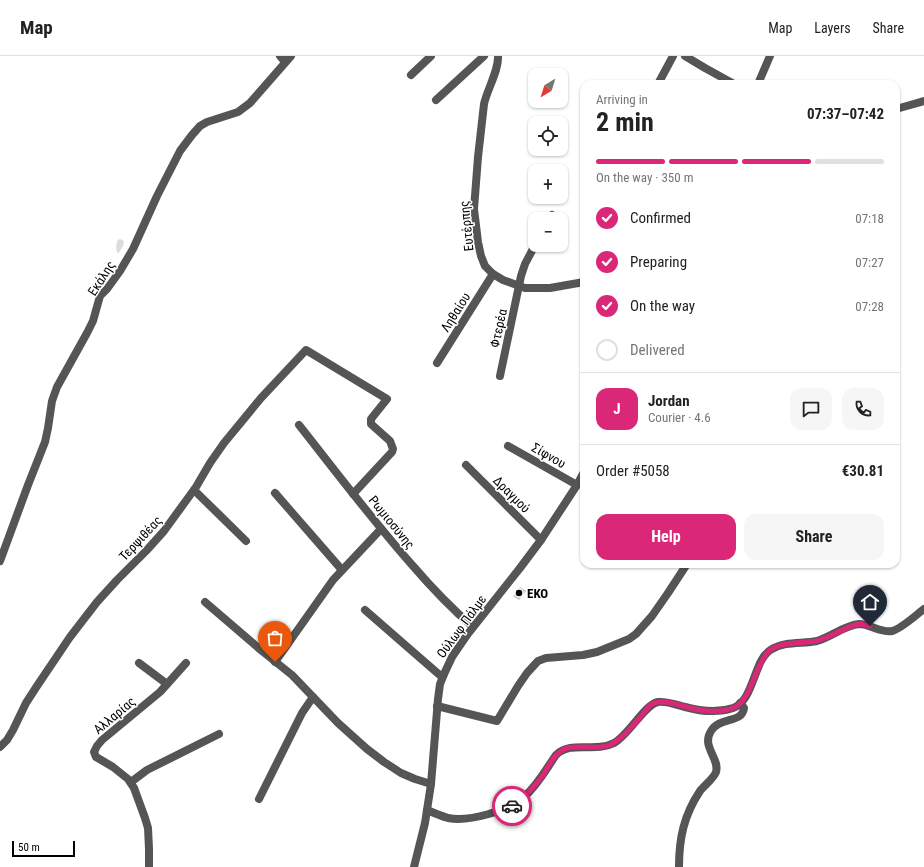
<!DOCTYPE html>
<meta charset="utf-8">
<style>
:root{--surface:#fff;--page:#f6f6f6;--text:#222;--muted:#767676;--line:#e0e0e0;--accent:#db2777}
body{margin:0;font-family:"Roboto Condensed",sans-serif;background:var(--page);color:var(--text);height:100vh;display:flex;flex-direction:column;font-size:15px;white-space:nowrap}
*{box-sizing:border-box;margin:0}
p{font-size:13px;color:var(--muted)}
.icon{flex:none;width:22px;height:22px;fill:none;stroke:currentColor;stroke-width:2;stroke-linecap:round;stroke-linejoin:round}
.map{position:relative;flex:1;overflow:hidden}
.panel{position:absolute;left:580px;top:24px;width:320px;height:488px;display:flex;flex-direction:column;background:var(--surface);border-radius:12px;box-shadow:0 1px 3px #0004}
.panel>*{flex:none}
.needle{width:26px;rotate:218deg}
.tools{position:absolute;left:528px;top:12px;display:grid;gap:8px}
.tools a{display:grid;place-items:center;width:40px;height:40px;border-radius:8px;background:var(--surface);box-shadow:0 1px 3px #0004;font-size:20px}
.scale{position:absolute;left:12px;bottom:10px;width:63px;box-sizing:border-box;padding-left:4px;border:2px solid #000;border-top:0;font-size:11px;line-height:14px;white-space:nowrap;color:#000;-webkit-text-stroke:3px #fff;paint-order:stroke}
.pin{position:absolute;display:grid;place-items:center;width:34px;height:34px;color:#fff;margin:-41px -17px;border-radius:50% 50% 50% 0;rotate:-45deg;box-shadow:0 0 4px #0007}
.pin .icon{rotate:45deg}
.courier{position:absolute;display:grid;place-items:center;width:40px;height:40px;margin:-20px;border:3px solid #db2777;border-radius:50%;background:#fff;color:#222;box-shadow:0 1px 5px #0007}
.headline em{font-style:normal;font-weight:700}
.headline div{display:flex;flex-direction:column-reverse}
.headline{display:flex;align-items:center;justify-content:space-between;height:68px;padding:0 16px}
h1{font-size:26px;font-weight:700;line-height:30px}
.bar{display:grid;grid-template-columns:repeat(4,1fr);gap:6px 4px;align-content:center;height:48px;padding:0 16px}
.bar i{height:5px;border-radius:3px;background:var(--line)}
.bar .current{background:var(--accent)}
.bar p{grid-column:span 4}
.line{display:flex;align-items:center;gap:10px;padding:0 16px;border-top:1px solid var(--line)}
.line div{flex:1}
.round{display:grid;place-items:center;flex:none;width:42px;height:42px;border-radius:12px;background:var(--page)}
ol{padding:0 16px;list-style:none}
li{display:flex;align-items:center;gap:12px;height:44px}
li p{margin-inline-start:auto}
li .icon{padding:4px;border-radius:50%;background:var(--accent);color:#fff;stroke-width:4}
li:last-child{color:var(--muted)}
li i{width:22px;height:22px;border:2px solid var(--line);border-radius:50%}
.action{display:flex;gap:8px;margin-top:auto;padding:8px 16px}
.action a{flex:1;height:46px;border-radius:12px;background:var(--accent);color:#fff;font-size:16px;font-weight:700;line-height:46px;text-align:center}
.action a+a{background:var(--page);color:var(--text)}
header{display:flex;align-items:center;gap:24px;box-sizing:border-box;height:56px;padding:0 20px;background:var(--surface);border-bottom:1px solid var(--line)}
header strong{font-size:19px}
nav{display:flex;gap:22px;margin-inline-start:auto;font-size:14px}
.map>svg:first-child{display:block}
.green{fill:#dcdcdc}
.building{fill:#c4c4c4}
.lines{fill:none;stroke-linecap:round;stroke-linejoin:round}
.minor{stroke:#555;stroke-width:8}
.tertiary{stroke:#555;stroke-width:8}
.done{stroke:#595959;stroke-width:4;stroke-dasharray:0 7.2}
.route{stroke:#db2777;stroke-width:5}
.poi-dot{fill:#000;stroke:#fff;stroke-width:1.5}
.labels{text-anchor:middle;stroke-width:3;stroke-linejoin:round;paint-order:stroke}
.street-label{font-size:13px;fill:#000;stroke:#fff}
.poi-label{font-size:13px;font-weight:bold;fill:#000;stroke:#fff;text-anchor:start}
</style>
<header>
<strong>Map</strong>
<nav><a>Map</a><a>Layers</a><a>Share</a></nav>
</header>
<div class="map">
<svg width="924" height="811" viewBox="0 0 924 811">
<rect width="100%" height="100%" fill="#fff"/>
<!-- green -->
<path class="green" d="M120,183l4,2 -1,5 -5,8c-2,-4 -3,-9 0,-14z"/>
<!-- building -->
<path class="building" d="M520,531l6,4 -7,9 -6,-4z"/>
<g class="lines">
<!-- minor -->
<g class="minor">
<path d="M280,0l5,6"/>
<path d="M498,0c1,14 -11,34 -14,48l-6,53 -4,52 4,33 3,14 4,10 8,8 10,6 22,8h25l34,-6"/>
<path d="M685,0l20,12 29,16"/>
<path d="M411,19l20,-19"/>
<path d="M658,28l15,-28"/>
<path d="M436,44l48,-44"/>
<path d="M896,53l28,-8"/>
<path d="M549,163l3,-4"/>
<path d="M437,307l56,-89"/>
<path d="M500,320l21,-100 4,-12 10,-19"/>
<path d="M299,369c38,48 74,96 114,141 19,22 38,42 60,61"/>
<path d="M508,390l69,39"/>
<path d="M466,409l75,75"/>
<path d="M194,434l52,51"/>
<path d="M275,437l67,77"/>
<path d="M0,505l28,-76 17,-43 3,-14 4,-27 5,-14 30,-54 6,-12 7,-25 7,-7 13,-18 13,-22 24,-53 23,-45 12,-16 8,-9 7,-4 31,-10 12,-9 41,-47"/>
<path d="M205,546l57,49 30,24 46,48 29,26 17,13 17,11 14,6 16,5"/>
<path d="M365,554l39,34 38,33"/>
<path d="M275,606l58,-82 48,-51"/>
<path d="M139,607l28,21"/>
<path d="M437,650l60,15 21,-35 9,-13 11,-12 8,-3 37,-3 14,-3 32,-13 7,-5 16,-18 16,-23 19,-29"/>
<path d="M0,691l7,-7 6,-10 13,-27 11,-17 33,-49 27,-35 20,-22 29,-29 18,-20 32,-44 14,-24 14,-20 37,-45 45,-48 81,49 -16,20v5l19,17 3,8 -1,3 -39,42"/>
<path d="M131,726l16,-12 72,-36"/>
<path d="M259,743l43,-86 11,-16"/>
<path d="M427,754c7,3 14,6 21,8 21,4 60,-7 76,-21 14,-12 22,-28 32,-42 15,-15 39,-2 58,-12 15,-8 31,-39 44,-41 9,-1 19,3 27,5 15,4 33,6 48,1 22,-8 20,-49 39,-59 13,-8 31,-5 45,-8 14,-4 28,-16 42,-17 11,0 22,9 33,7 9,-2 24,-16 32,-22"/>
<path d="M149,811v-18l-1,-21 -3,-10 -11,-30 -6,-9 -15,-12 -17,-10 -2,-5 3,-6 5,-6 58,-48 26,-29"/>
<path d="M679,811c0,-29 5,-52 21,-76 4,-5 14,-13 16,-19 4,-14 -15,-25 -5,-41 9,-15 31,-7 33,-23l-4,-5"/>
</g>
<!-- tertiary -->
<g class="tertiary">
<path d="M758,28l12,-28"/>
<path d="M414,811l11,-44 6,-39 7,-85 2,-15 5,-12 7,-15 15,-22 53,-67 21,-28 36,-55 7,-13"/>
</g>
</g>
<g class="lines">
<!-- done -->
<path class="done" d="M275,606c23,17 42,39 62,60 14,13 29,26 44,38 15,11 31,20 50,24l-4,26c7,3 14,6 21,8 17,3 48,-5 64,-12"/>
<!-- route -->
<path class="route" d="M512,750c13,-8 23,-20 32,-32 4,-8 9,-17 16,-22 11,-10 35,-1 50,-7 14,-7 23,-20 33,-31 3,-4 6,-9 11,-11 9,-4 23,2 33,4 14,4 33,7 48,0 17,-8 20,-43 34,-56 9,-9 34,-8 47,-10 13,-3 26,-12 39,-16l6,-1 9,2"/>
</g>
<!-- markers -->
<circle class="poi-dot" cx="519" cy="537" r="4"/>
<g class="labels">
<!-- street labels -->
<g class="street-label">
<text transform="translate(466 170) rotate(-96)" y="5">Ευτέρπης</text>
<text transform="translate(101 222) rotate(-57)" y="5">Εκάλης</text>
<text transform="translate(455 256) rotate(-58)" y="5">Ληθαίου</text>
<text transform="translate(498 272) rotate(-78)" y="5">Φτερέα</text>
<text transform="translate(549 399) rotate(30)" y="5">Σίφνου</text>
<text transform="translate(512 438) rotate(45)" y="5">Δραγμού</text>
<text transform="translate(392 466) rotate(51)" y="5">Ρωμιοσύνης</text>
<text transform="translate(140 482) rotate(-47)" y="5">Τερψιθέας</text>
<text transform="translate(461 570) rotate(-54)" y="5">Ούλωφ Πάλμε</text>
<text transform="translate(114 659) rotate(-40)" y="5">Αλλαρίας</text>
</g>
<!-- poi labels -->
<g class="poi-label">
<text x="527" y="542">EKO</text>
</g>
</g>
</svg>
<div class="tools">
<a><svg class="needle" viewBox="-14 -14 28 28"><path d="M0-13l5 13h-10z" fill="#e53935"/><path d="M0 13l5-13h-10z" fill="#767676"/></svg></a>
<a><svg class="icon" aria-label="locate" viewBox="0 0 24 24"><circle cx="12" cy="12" r="6"/><path d="M12 2v4M12 18v4M2 12h4M18 12h4"/></svg></a>
<a>+</a>
<a>−</a>
</div>
<div class="scale">50 m</div>
<div class="pin" style="left:275px;top:606px;background:#ea580c"><svg class="icon" aria-label="bag" viewBox="0 0 24 24"><path d="M5 8h14l-1 12H6zM9 8a3 3 0 0 1 6 0"/></svg></div>
<div class="pin" style="left:870px;top:570px;background:#1f2937"><svg class="icon" aria-label="home" viewBox="0 0 24 24"><path d="M3 11l9-7 9 7M6 9v11h12V9"/></svg></div>
<div class="courier" style="left:512px;top:750px"><svg class="icon" aria-label="car" viewBox="0 0 24 24"><path d="M5 17H2v-5l4-1 3-4h7l3 4 3 1v5h-3M9 17h6M6 11h13"/><circle cx="7" cy="17" r="2"/><circle cx="17" cy="17" r="2"/></svg></div>
<section class="panel">
<div class="headline"><div><h1>2 min</h1><p>Arriving in</p></div><em>07:37–07:42</em></div>
<div class="bar"><i class="current"></i><i class="current"></i><i class="current"></i><i></i><p>On the way · 350 m</p></div>
<ol>
<li><svg class="icon" aria-label="check" viewBox="0 0 24 24"><path d="M5 12l5 5 9-10"/></svg>Confirmed<p>07:18</p></li>
<li><svg class="icon" aria-label="check" viewBox="0 0 24 24"><path d="M5 12l5 5 9-10"/></svg>Preparing<p>07:27</p></li>
<li><svg class="icon" aria-label="check" viewBox="0 0 24 24"><path d="M5 12l5 5 9-10"/></svg>On the way<p>07:28</p></li>
<li><i></i>Delivered</li>
</ol>
<div class="line" style="height:72px"><b class="round" style="background:var(--accent);color:#fff">J</b><div><b>Jordan</b><p>Courier · 4.6</p></div><a class="round"><svg class="icon" aria-label="chat" viewBox="0 0 24 24"><path d="M4 5h16v11H9l-5 4z"/></svg></a><a class="round"><svg class="icon" aria-label="phone" viewBox="0 0 24 24"><path d="M5 4h4l2 5-3 2q2 4 5 5l2-3 5 2v4C11 20 4 13 5 4z"/></svg></a></div>
<div class="line" style="height:52px"><div>Order #5058</div><b>€30.81</b></div>
<div class="action"><a>Help</a><a>Share</a></div>
</section>
</div>
